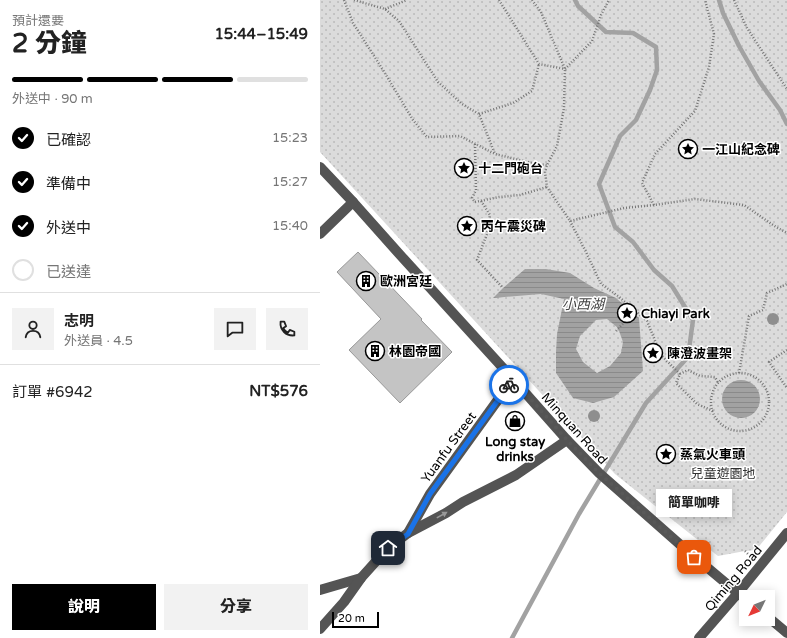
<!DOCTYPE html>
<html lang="zh-TW">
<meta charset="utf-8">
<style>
:root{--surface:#fff;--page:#f2f2f2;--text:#222;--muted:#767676;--line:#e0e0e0;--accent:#000}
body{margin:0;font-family:"Varela Round","Noto Sans TC",sans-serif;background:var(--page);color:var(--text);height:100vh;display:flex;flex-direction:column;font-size:15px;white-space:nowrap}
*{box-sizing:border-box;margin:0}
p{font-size:13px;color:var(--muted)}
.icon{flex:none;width:22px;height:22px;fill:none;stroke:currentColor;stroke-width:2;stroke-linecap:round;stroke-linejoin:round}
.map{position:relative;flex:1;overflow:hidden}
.drawer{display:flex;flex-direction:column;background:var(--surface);width:320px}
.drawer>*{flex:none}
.needle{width:26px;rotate:227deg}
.controls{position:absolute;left:419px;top:590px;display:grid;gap:8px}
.controls a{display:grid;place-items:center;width:36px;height:36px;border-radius:0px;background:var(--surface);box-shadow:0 2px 10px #0003;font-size:20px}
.scale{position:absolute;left:12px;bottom:10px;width:47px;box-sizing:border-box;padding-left:4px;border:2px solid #000;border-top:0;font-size:11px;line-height:14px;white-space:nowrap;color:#000;-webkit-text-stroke:3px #fff;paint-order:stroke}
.pin{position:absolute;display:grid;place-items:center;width:34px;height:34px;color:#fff;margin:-17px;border-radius:8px;box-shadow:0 2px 6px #0006}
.courier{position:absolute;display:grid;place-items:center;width:40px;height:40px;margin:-20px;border:3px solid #1a73e8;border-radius:50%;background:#fff;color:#222;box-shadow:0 1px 5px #0007}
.bubble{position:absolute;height:28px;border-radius:0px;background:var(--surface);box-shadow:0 2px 10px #0003;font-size:13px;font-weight:800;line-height:28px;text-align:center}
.summary em{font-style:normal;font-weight:800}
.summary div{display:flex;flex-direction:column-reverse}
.summary{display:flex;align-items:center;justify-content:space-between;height:68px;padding:0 12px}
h1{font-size:26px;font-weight:800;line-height:30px}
.bar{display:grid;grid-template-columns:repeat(4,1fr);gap:6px 4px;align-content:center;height:48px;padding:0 12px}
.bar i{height:5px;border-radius:3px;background:var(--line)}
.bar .on{background:var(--accent)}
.bar p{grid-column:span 4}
.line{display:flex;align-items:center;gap:10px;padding:0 12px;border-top:1px solid var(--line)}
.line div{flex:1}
.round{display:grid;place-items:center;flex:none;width:42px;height:42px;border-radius:0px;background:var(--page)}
ol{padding:0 12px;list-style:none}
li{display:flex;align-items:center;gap:12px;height:44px}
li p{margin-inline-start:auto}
li .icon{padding:4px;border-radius:50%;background:var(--accent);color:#fff;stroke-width:4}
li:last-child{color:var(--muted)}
li i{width:22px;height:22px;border:2px solid var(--line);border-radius:50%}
.cta{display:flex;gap:8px;margin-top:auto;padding:8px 12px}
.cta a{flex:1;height:46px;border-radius:0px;background:var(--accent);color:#fff;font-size:16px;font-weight:800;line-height:46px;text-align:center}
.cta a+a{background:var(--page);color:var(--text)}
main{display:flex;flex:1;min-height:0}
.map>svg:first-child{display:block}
.grass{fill:url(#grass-dots)}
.water{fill:url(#water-rules);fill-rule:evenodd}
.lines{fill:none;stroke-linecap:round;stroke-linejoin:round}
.stream{stroke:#a2a2a2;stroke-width:4.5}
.building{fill:#c4c4c4;stroke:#989898}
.path{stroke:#767676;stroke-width:2.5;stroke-dasharray:1 2;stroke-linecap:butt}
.minor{stroke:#545454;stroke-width:10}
.tree{fill:#8e8e8e}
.oneway{fill:#989898}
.done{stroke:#595959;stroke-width:4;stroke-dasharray:0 7.2}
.route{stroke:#1a73e8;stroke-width:5}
.labels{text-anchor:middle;stroke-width:3;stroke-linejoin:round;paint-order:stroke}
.poi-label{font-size:13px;font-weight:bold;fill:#000;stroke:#fff;text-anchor:start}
.street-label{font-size:13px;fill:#000;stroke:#fff}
.park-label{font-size:13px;fill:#323232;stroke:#fff}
.water-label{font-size:14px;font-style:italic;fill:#434343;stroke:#fff}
</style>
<main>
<section class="drawer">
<div class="summary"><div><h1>2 分鐘</h1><p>預計還要</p></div><em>15:44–15:49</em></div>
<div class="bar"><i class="on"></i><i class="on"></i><i class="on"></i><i></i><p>外送中 · 90 m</p></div>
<ol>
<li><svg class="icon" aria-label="check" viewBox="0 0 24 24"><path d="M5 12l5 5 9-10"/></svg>已確認<p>15:23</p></li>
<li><svg class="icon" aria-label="check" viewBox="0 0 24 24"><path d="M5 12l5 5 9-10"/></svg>準備中<p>15:27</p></li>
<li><svg class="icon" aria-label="check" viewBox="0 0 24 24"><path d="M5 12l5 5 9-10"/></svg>外送中<p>15:40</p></li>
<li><i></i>已送達</li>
</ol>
<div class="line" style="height:72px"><a class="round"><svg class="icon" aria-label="person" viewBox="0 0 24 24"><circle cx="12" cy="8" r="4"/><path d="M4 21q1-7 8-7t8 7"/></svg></a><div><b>志明</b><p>外送員 · 4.5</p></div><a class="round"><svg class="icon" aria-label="chat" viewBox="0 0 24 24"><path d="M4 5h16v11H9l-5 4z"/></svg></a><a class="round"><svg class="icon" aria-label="phone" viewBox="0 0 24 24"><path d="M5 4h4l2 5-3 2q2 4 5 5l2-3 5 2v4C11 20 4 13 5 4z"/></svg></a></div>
<div class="line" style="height:52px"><div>訂單 #6942</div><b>NT$576</b></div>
<div class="cta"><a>說明</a><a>分享</a></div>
</section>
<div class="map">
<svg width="467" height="638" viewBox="0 0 467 638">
<defs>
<pattern id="grass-dots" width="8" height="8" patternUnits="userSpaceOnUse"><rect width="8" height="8" fill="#dbdbdb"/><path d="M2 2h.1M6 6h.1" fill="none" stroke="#bababa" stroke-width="1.8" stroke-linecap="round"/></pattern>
<pattern id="water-rules" width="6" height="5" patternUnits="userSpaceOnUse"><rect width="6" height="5" fill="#a2a2a2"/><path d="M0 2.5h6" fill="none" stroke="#8a8a8a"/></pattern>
</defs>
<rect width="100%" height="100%" fill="#fff"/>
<!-- grass -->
<path class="grass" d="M0,0h467v512l-31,38 -11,1 -27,5 -103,-82 -295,-322z"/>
<!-- water -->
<g class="water">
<path d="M205,269h21l24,4 24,15 22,10 23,20 4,53 -29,26 -21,6 -20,-5 -17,-25v-21l1,-18 7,-35 -23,-5 -48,4 10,-10zM287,319l11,9 5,14 -2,11 -11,13 -13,7 -14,-11 -7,-13 4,-13 16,-16z"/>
<circle cx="421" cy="399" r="19"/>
</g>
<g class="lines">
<!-- stream -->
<g class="stream">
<path d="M399,0l4,13 16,33 20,35 21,29 7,14"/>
<path d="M192,638l67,-124 67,-111 42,-46 5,-37 -21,-34 -18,-16 -21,-28 -18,-15 -16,-43 21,-48 16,-16 14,-30 7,-20 -1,-23 -23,-14 -27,-1 -28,-26 -3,-6"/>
</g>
</g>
<!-- building -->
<path class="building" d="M38,252l64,67 -1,1 31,32 -52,51 -51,-53 32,-31 -44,-47z"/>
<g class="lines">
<!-- path -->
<g class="path">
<path d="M24,0l9,23 30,47 30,50 14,17 33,-1 35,18 41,10 11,1"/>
<path d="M34,0l31,9 14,12 39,61 24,22 17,10 16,40"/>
<path d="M179,0l40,64 26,5 27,-28 9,-26 8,-15"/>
<path d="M212,0l9,12 24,57 -1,39 -7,38 -10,19 -2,7 2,15 23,34 54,-13 30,-3 41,-6 49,6 32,22 11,6"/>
<path d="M414,0l13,28 40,61"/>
<path d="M65,9l22,-9"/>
<path d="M159,114l34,-11 19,-12 7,-27"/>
<path d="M155,144l1,46 -4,8 3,4 24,-5 21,-2 27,-8"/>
<path d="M161,201l9,14 -3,19 -10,26 26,28"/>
<path d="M334,205l-12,-22 13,-29 40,-43 14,-44 5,-33 -9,-34"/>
<path d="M250,221l16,31 15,32 17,12 29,25 14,34 19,19"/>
<path d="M296,331l19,-20"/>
<path d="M467,350l-18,12 18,26"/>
<path d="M419,373l10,-57 14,-6 4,-17 20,-9"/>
<circle cx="420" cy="402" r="29"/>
<path d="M393,411l-16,-7 -21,-21 4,-9 8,-4 12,6 15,1 3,6"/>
<path d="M425,551l4,4"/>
</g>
<!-- minor -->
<g class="minor">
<path d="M0,167l33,35 49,55 111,122 54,61 32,33 85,75 62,52"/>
<path d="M0,234l33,-32"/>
<path d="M88,533l38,-20 17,-11 53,-27 51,-35"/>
<path d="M0,590l41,-12"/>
<path d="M448,617l19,16"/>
<path d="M0,629l24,-27 17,-24 27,-30 20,-15 22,-39 83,-115"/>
<path d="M379,638l39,-45 49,-60"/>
</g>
</g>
<!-- trees -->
<g class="tree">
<circle cx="453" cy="319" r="6"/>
<circle cx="274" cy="416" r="6"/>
</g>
<!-- one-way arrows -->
<defs><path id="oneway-solid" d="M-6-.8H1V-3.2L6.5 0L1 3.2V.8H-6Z"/></defs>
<use class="oneway" href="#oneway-solid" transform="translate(122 515) rotate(-29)"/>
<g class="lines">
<!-- done -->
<path class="done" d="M189,385l4,-6 54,61 32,33 95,84"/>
<!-- route -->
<path class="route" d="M68,548l20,-14 22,-40 79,-109"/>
</g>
<!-- icons -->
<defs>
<g id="sight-ring" transform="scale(1)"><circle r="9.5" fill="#fff" stroke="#000" stroke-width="1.5"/><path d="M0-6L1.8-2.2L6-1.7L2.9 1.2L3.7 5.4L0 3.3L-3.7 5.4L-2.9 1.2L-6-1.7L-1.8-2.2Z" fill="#000"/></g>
<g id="building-ring" transform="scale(1)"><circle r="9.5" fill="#fff" stroke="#000" stroke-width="1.5"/><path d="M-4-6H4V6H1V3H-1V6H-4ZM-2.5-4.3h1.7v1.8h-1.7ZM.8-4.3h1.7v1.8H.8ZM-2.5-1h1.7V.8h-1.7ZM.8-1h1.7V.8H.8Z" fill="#000"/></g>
<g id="shop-ring" transform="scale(1)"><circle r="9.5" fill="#fff" stroke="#000" stroke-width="1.5"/><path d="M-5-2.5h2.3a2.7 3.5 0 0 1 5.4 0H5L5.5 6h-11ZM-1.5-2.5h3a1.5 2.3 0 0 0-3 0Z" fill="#000"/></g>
</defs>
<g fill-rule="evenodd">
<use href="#sight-ring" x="368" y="149"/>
<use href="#sight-ring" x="144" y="168"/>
<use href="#sight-ring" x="147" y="226"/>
<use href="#building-ring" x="46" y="281"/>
<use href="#sight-ring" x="307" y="313"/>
<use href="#building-ring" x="55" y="351"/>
<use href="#sight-ring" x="333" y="353"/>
<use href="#shop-ring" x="195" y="421"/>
<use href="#sight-ring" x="346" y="454"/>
</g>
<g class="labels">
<!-- poi labels -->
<g class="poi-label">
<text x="382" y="154">一江山紀念碑</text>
<text x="158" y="173">十二門砲台</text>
<text x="161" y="231">丙午震災碑</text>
<text x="60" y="286">歐洲宮廷</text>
<text x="321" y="318">Chiayi Park</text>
<text x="69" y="356">林園帝國</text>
<text x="347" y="358">陳澄波畫架</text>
<text x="195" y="446" text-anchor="middle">Long stay<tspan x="195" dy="15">drinks</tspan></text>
<text x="360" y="459">蒸氣火車頭</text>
</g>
<!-- street labels -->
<g class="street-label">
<text transform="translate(255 428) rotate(48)" y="5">Minquan Road</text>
<text transform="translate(128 447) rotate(-54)" y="5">Yuanfu Street</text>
<text transform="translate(413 578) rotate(-50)" y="5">Qiming Road</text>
</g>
<!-- park labels -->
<g class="park-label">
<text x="403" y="478">兒童遊園地</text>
</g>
<!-- water labels -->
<g class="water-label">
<text x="263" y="309">小西湖</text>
</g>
</g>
</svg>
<div class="controls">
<a><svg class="needle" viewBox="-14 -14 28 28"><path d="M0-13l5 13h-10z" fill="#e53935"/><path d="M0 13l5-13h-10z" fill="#767676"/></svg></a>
</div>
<div class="scale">20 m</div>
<div class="pin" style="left:374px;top:557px;background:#ea580c"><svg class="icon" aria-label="bag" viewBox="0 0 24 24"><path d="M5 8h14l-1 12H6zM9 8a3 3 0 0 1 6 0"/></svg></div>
<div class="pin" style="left:68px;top:548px;background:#1f2937"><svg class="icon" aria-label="home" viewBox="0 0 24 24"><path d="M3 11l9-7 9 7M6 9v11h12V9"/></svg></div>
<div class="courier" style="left:189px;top:385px"><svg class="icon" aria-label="bike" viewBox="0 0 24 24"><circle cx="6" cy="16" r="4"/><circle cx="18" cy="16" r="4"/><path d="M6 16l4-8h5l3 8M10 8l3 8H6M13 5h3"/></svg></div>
<div class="bubble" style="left:336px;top:489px;width:76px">簡單咖啡</div>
</div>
</main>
